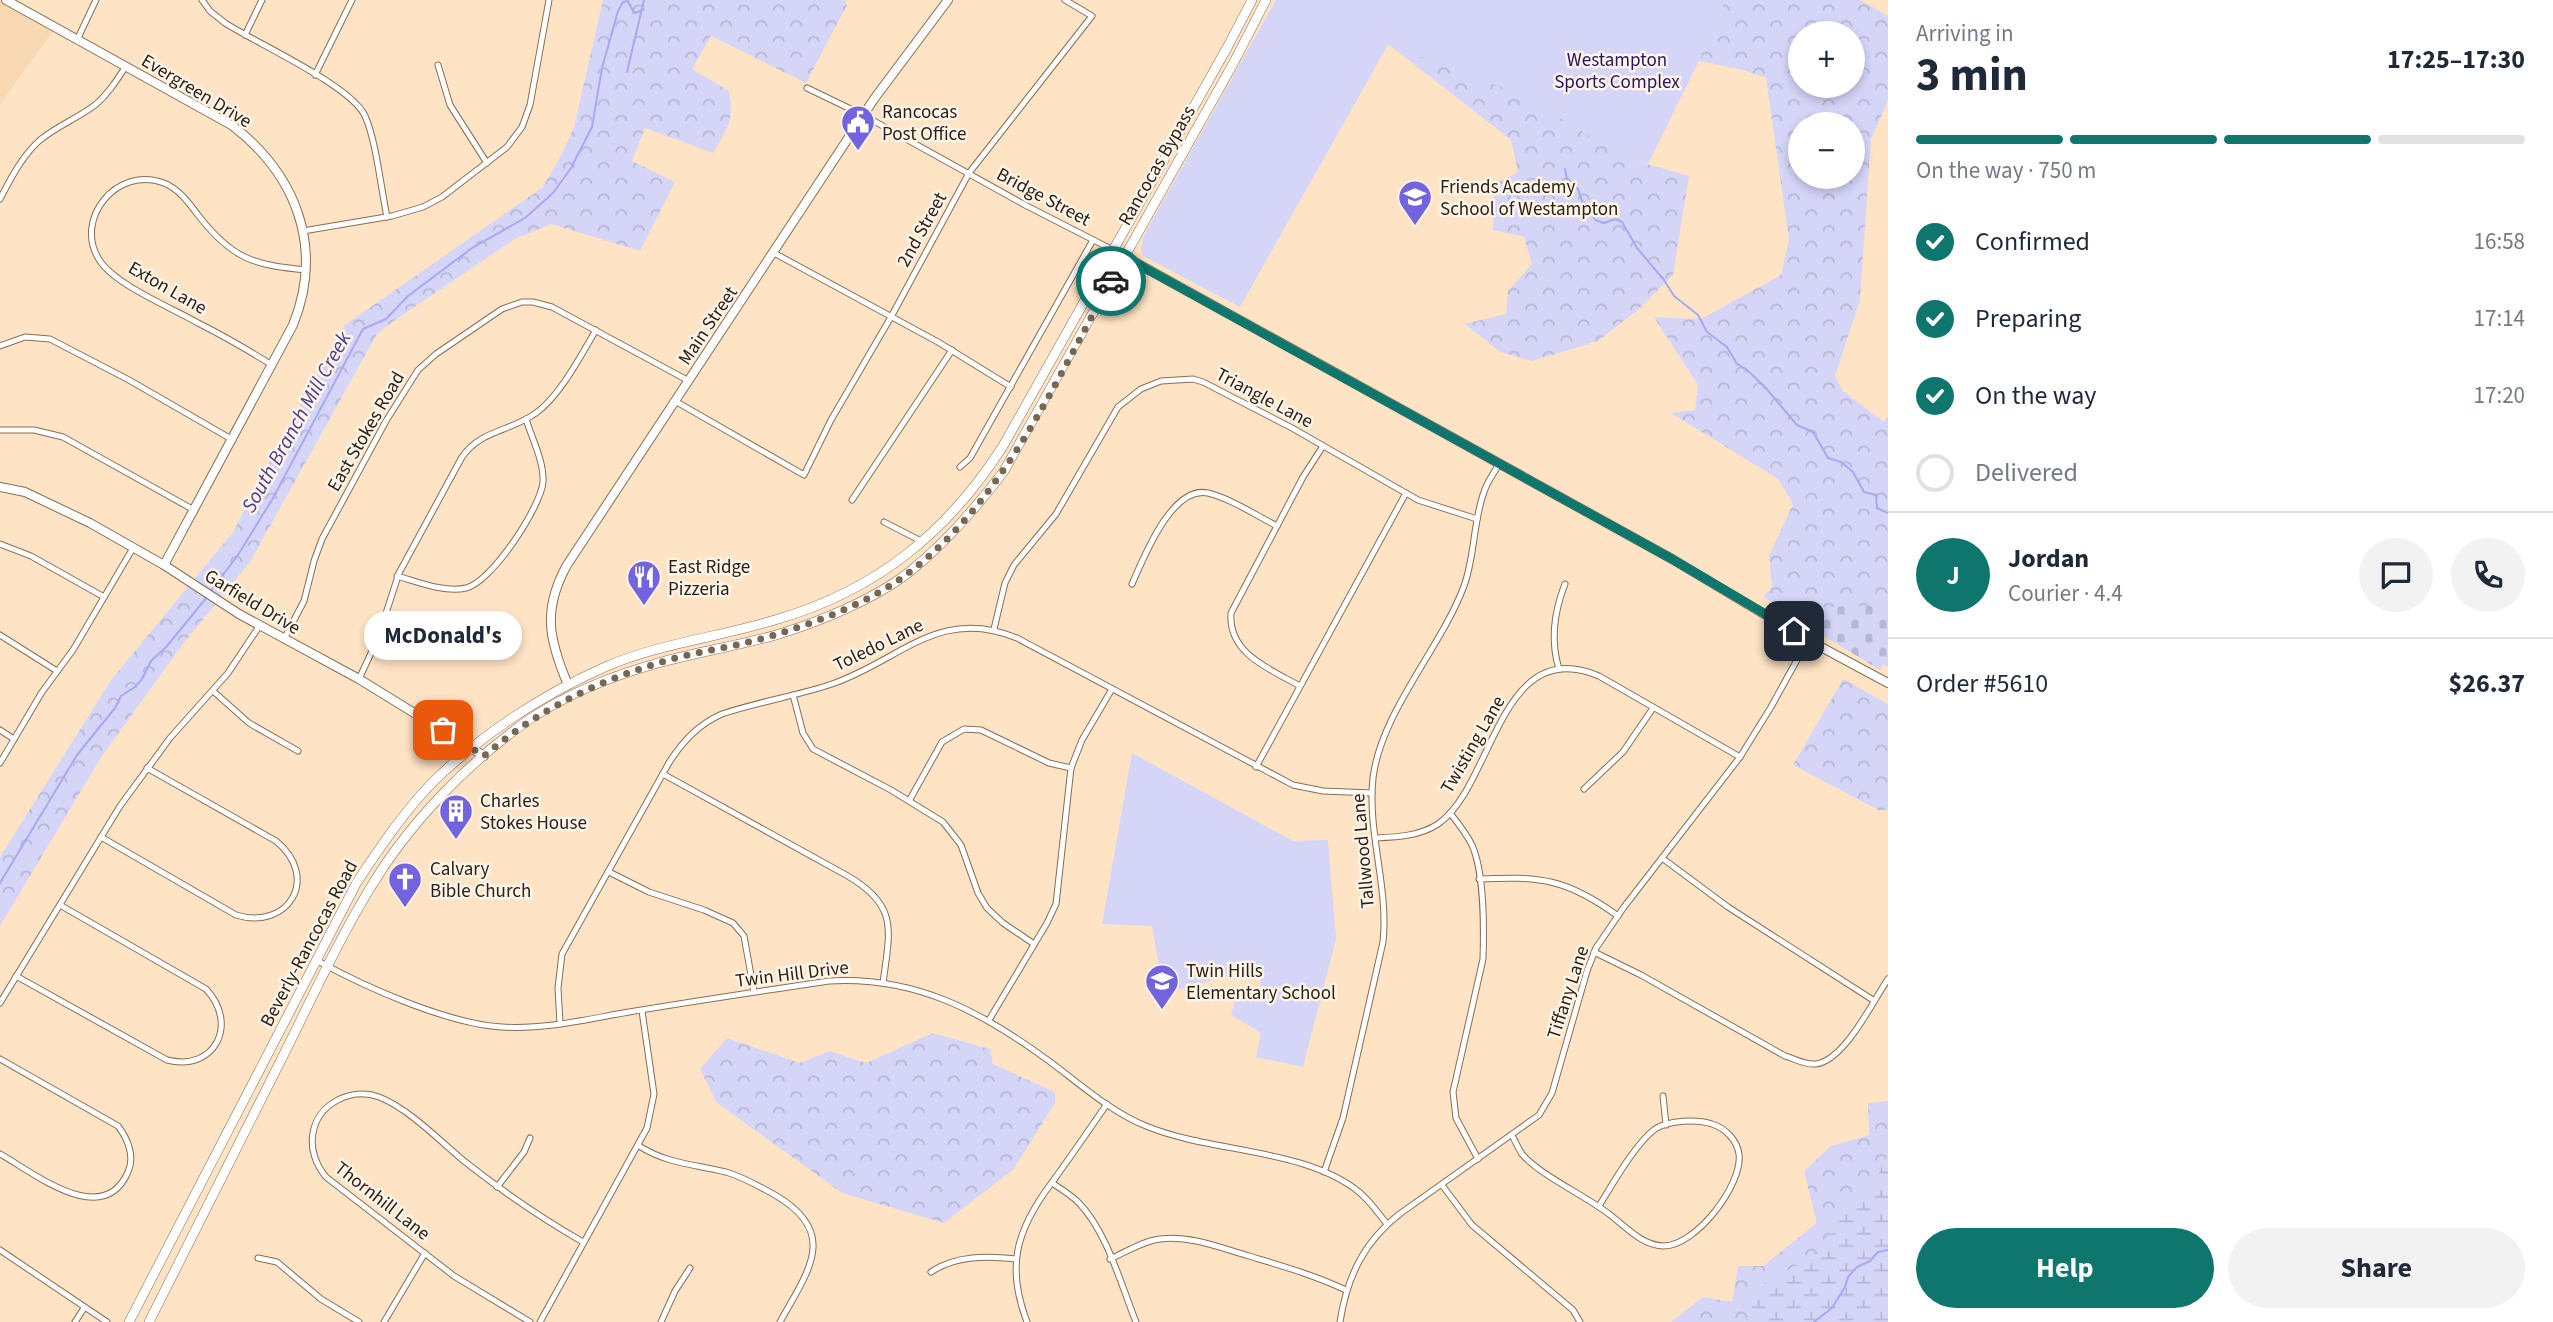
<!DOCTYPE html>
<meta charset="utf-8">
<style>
:root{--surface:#fff;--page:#f2f2f3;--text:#1f2937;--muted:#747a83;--line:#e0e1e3;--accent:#0f766e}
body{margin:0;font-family:"Source Sans 3",sans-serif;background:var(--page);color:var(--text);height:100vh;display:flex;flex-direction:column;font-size:26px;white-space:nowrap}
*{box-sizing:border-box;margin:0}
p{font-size:23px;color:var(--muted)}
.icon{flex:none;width:38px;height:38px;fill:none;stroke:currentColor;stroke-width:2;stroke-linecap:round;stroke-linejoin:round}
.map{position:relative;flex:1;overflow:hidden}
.panel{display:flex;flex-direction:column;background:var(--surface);width:665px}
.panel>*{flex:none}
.fabs{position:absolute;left:1788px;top:21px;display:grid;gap:14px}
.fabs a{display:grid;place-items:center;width:77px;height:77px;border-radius:50%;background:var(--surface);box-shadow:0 4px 10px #0003;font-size:35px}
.pin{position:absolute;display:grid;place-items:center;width:60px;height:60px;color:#fff;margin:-30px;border-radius:14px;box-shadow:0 4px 10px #0006}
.courier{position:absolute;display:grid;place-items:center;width:70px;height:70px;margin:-35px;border:5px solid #0f766e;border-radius:50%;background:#fff;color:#222;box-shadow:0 2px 9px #0007}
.bubble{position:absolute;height:49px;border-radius:24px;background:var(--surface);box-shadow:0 4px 10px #0003;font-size:23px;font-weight:700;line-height:49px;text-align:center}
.head em{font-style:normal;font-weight:700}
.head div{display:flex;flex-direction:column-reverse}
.head{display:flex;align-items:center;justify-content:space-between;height:119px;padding:0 28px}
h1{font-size:46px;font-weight:700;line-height:52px}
.bar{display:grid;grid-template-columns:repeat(4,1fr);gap:10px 7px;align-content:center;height:84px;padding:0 28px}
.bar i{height:9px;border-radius:5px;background:var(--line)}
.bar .current{background:var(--accent)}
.bar p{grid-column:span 4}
.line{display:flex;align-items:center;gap:18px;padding:0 28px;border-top:2px solid var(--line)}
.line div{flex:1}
.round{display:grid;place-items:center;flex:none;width:74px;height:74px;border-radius:37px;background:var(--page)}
ol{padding:0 28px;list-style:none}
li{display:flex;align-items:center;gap:21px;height:77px}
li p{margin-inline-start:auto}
li .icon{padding:7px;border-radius:50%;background:var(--accent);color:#fff;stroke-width:4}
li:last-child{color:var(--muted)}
li i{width:38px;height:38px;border:4px solid var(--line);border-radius:50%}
.action{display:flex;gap:14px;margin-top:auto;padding:14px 28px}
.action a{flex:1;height:80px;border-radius:42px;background:var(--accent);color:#fff;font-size:28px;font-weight:700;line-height:80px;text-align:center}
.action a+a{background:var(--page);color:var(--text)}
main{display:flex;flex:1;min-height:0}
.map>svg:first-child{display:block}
.built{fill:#f9d8b4}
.forest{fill:url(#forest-crowns);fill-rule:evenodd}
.wetland{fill:url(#wetland-marsh)}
.cemetery{fill:url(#cemetery-stones)}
.park{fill:#d4d5f7}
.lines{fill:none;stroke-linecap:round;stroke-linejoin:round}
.stream{stroke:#a9a8f2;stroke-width:2}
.street-casing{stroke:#876e53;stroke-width:7}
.secondary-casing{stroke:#876e53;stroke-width:10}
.primary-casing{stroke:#876e53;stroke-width:10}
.street{stroke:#fff;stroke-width:5}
.secondary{stroke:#fff;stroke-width:8}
.primary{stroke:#fff;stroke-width:9}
.done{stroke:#766654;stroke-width:7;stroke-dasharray:0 12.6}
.route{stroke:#0f766e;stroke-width:9}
.labels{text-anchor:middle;stroke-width:5;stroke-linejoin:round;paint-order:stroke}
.park-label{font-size:19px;fill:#281569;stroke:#fff4e8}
.street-label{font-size:19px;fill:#2c2217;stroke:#fff4e8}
.poi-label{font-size:19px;fill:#2c2217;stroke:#fff4e8;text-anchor:start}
.water-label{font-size:21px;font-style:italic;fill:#463c91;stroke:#fff4e8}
</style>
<main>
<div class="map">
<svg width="1888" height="1322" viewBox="0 0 1888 1322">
<defs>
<pattern id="forest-crowns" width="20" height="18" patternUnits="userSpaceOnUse" patternTransform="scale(1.75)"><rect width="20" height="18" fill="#d4d5f7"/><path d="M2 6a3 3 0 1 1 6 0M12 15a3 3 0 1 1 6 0" fill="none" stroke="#b6b7d3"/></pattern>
<pattern id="wetland-marsh" width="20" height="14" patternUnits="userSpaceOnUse" patternTransform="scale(1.75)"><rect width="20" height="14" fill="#d4d5f7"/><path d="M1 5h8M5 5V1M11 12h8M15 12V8" fill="none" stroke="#b6b7d3"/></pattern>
<pattern id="cemetery-stones" width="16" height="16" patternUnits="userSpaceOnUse" patternTransform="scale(1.75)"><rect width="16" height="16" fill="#d4d5f7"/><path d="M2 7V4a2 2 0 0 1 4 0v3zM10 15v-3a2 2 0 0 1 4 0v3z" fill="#b6b7d3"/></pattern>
</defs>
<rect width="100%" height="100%" fill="#ffe3c5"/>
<!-- built -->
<path class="built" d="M0,0h6l50,27 -56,77z"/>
<!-- forest -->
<g class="forest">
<path d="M603,0h242l2,5 -41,78 -95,-47 -19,33 37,22c6,29 -2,38 -16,62l-68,-25 -13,33 43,21 -35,69 -89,-27 -36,15 -117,79 -21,16 -127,228 -67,82 -81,112 -102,170v-69l111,-177 122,-148 54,-103 58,-104 198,-138 20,-35 11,-25z"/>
<path d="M1725,0h135l28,16v85l-17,38 -11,161 -25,76 8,15 41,31 4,-6v251l-125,-70 9,-10 -3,-31 24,-52 -15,-25 -107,-66 24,-3 3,-25 -44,-68 47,2 80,-44 8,-35 -23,-162 -27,-9 -40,-8zM1801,33h52v53h-52zM1801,124h52v53h-52z"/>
<path d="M1388,44l133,50 105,64 63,18 -16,99 -34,34 -41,32 -66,20 -32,-9 -35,-28 41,-10 2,-23 24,-27 -8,-27 -31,-7 1,-46 24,-12 -7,-32z"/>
<path d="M1843,679l45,25v105l-8,2 -87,-46z"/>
<path d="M933,1033l57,16 3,15 62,28v11l-42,67 -69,53 -102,-30 -126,-91 -16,-33 27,-31 73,25 30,-12 36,12z"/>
<path d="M1888,1101v53l-20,41 -31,21 -9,32 -73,41 -7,30 -4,3h-73l32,-25 29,5 6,-36h25l54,-43 -13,-52 27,-25 38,-11 -1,-32z"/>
</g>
<!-- wetland -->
<path class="wetland" d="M1888,1154v168h-144l4,-3 6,-30 74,-41 9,-32 31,-21z"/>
<!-- cemetery -->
<path class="cemetery" d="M1875,606l13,14v35l-8,15 -81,-49 10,-14z"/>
<!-- park -->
<g class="park">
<path d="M1276,0h449l-26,61 -51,103 -22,-6 -105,-64 -133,-49 -148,262 -97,-51 -2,-8 3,-13z"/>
<path d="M1132,753l161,88 35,-1 8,99 -33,128 -47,-10 5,-24 -30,-18 5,-18 26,-6 -4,-24 -94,27 -12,-68 -50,-2z"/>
</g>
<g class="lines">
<!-- stream -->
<g class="stream">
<path d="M627,72l17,-72"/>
<path d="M1565,169l2,10 11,10 4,12 10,10 3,9 9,3 12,-4 6,3 15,26 27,32 10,16 24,19 9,17 20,15 10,17 9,5 19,18 32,38 16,7 15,26 13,4 12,10 11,20 12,3 1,13 11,5"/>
<path d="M210,592l28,-37 35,-57 90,-169 23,-10 22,-23 64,-48 53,-30 28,-25 18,-25 21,-41 10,-59 16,-57 5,-9 5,-1 6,12 7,-2"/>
<path d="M0,883l77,-128 38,-47 6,-12 14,-9 7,-8 9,-18 16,-15 40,-49"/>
<path d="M1814,1322l18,-14 13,-21 3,-10 9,-10 13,-6 8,-9 10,-2"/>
</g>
<!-- street casing -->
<g class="street-casing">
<g id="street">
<path d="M202,0l8,11 15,12c31,20 127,63 140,93 11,24 16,73 22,101"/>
<path d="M245,35l17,-35"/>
<path d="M77,40l19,-40"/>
<path d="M438,65l12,40 37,58"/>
<path d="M315,75l37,-75"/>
<path d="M807,88l56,27 162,90 88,45"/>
<path d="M0,199c11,-21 22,-43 40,-59 17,-14 38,-22 55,-35 13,-11 22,-25 31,-39"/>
<path d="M303,231l89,-15 31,-9 19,-10 65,-50 15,-20 8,-22 19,-105"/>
<path d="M774,253l164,89 73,45"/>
<path d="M0,346l25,-9 25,2 79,41 104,60"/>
<path d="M272,365c-24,-15 -48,-29 -74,-42 -26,-15 -82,-38 -98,-62 -28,-42 18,-96 64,-78 15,6 25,20 34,32 34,44 55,50 109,55"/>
<path d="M675,401l129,74 27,-55 60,-103 78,-144 123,-157 -27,-16"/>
<path d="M0,430h34l29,7 131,73"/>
<path d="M960,467l10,-9 123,-218"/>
<path d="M852,500l100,-150"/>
<path d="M884,522l39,20"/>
<path d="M0,544l31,12 73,41"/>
<path d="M397,576c21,6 48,17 69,12 25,-5 75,-81 77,-106 1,-21 -11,-43 -17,-63"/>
<path d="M1132,584c12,-27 40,-99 76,-91 24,6 47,22 69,33"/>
<path d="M994,629l11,-46 9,-18 42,-51 62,-107 23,-18 20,-8 32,-2 10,3 89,46 126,72 59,19"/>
<path d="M0,635l57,36"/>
<path d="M284,639l20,-38 10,-40 8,-22 64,-118 32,-51 18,-16 66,-45 20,-7h11l19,5 137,74"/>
<path d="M1559,669c-9,-29 -5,-57 6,-85"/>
<path d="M359,679l19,-41 21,-65 63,-116c20,-28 48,-25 74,-44 24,-17 45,-58 60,-83"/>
<path d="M1300,686c-30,-17 -72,-32 -69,-73l72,-136 20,-31"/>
<path d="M213,691l36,32 49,28"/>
<path d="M793,695l10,38 10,16 78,41 52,32 18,23 17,48 9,15 16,15 31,21"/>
<path d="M0,730l14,9"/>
<path d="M0,763l42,-71 31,-42 60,-102"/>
<path d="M1256,767l150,-274"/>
<path d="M663,774l183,101c53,30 44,55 37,108"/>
<path d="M1584,789l39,-37 30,-44"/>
<path d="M909,801l33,-59 22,-13 17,1 68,33 22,5"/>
<path d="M1450,813c8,10 16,20 22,32 12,27 12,84 11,114l-30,133 3,26 22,41"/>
<path d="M101,837l135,78c52,16 85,-37 40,-74l-129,-73"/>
<path d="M1376,838c21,-1 44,-2 62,-14 56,-38 61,-191 161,-148l141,81"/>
<path d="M1662,858l66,49 145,93"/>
<path d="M609,872l40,20 55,18 29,13 11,13 10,56"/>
<path d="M1479,879c62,-3 88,0 139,37"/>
<path d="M1594,952l47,23 144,81c11,3 19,9 31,8 29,-4 57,-63 72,-85"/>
<path d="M318,961c47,26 130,63 184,66 42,3 86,-8 127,-15 66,-11 133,-21 200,-31 86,-5 152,30 220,80 31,23 62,51 97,65 65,27 159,22 213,66 11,9 19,21 28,32"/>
<path d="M16,976l151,84c48,12 72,-36 39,-71l-146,-84"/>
<path d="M0,1003l120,-197 50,-68 58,-65 32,-48"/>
<path d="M989,1020l58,-97 9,-19 15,-136 11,-28 30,-51"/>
<path d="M560,1023l-2,-35 4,-34 108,-193c14,-21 29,-37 52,-47 36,-12 74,-18 110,-30 69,-24 107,-78 185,-46l276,147 30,6 49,2"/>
<path d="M0,1059l118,67c10,13 17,31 10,46 -25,58 -95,0 -128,-18"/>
<path d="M1663,1096l3,29"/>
<path d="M1512,1135c3,6 6,13 10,19 16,20 64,42 87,60 16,12 32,31 54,32 32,1 80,-61 76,-92 -2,-14 -14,-26 -27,-30 -15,-5 -43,-4 -57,5 -20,15 -43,56 -56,77"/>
<path d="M639,1146c29,18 54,18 87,26 17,5 33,14 49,23 65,38 33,76 5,127"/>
<path d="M1324,1172l19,-54 40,-176c6,-54 -16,-110 -10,-164 8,-66 68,-130 91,-192 11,-30 9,-64 20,-94 3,-10 10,-19 15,-28"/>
<path d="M1052,1183c9,6 19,12 26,19 29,29 43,83 58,120"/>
<path d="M1442,1185l30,40 101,85 7,12"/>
<path d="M497,1187l27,-35 6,-14"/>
<path d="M0,1250l107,72"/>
<path d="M258,1258l19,4 44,37 38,23"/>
<path d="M1110,1259c16,-7 33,-18 50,-20 30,-4 61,9 89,17 33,10 65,19 97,34"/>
<path d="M931,1272c25,-17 56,-16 85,-13"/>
<path d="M75,1322l9,-14"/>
<path d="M384,1322l41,-69"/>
<path d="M530,1322l-76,-46 -128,-99c-10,-12 -16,-28 -13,-44 5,-30 39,-46 66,-36 29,11 61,44 85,64 38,30 77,57 119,81"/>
<path d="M540,1322l107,-194 7,-34 -12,-83"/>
<path d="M661,1322l14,-31 15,-23"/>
<path d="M1027,1322c-21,-55 -11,-91 23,-137 20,-27 38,-54 57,-81"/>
<path d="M1340,1322c7,-45 24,-81 61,-109l138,-98 13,-22 35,-122 9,-23 28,-41 116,-150 31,-50 37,-67"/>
</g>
</g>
<!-- secondary casing -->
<g class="secondary-casing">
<g id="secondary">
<path d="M6,0l227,126c64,50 91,122 60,199l-129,240"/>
<path d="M1113,250l559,309 136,81 80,43"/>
<path d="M0,487l25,5 65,31 74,42 75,49 120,65 125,77"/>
<path d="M568,685c-19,-45 -26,-75 -1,-120l307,-466 74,-99"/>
</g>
</g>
<!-- primary casing -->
<g class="primary-casing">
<g id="primary">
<path d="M129,1322l228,-440c24,-36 50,-75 81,-105 49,-46 106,-83 167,-110 55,-24 116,-30 173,-48 99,-29 170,-87 225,-173l225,-400 24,-46"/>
<path d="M149,1322c43,-85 86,-171 129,-256 30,-59 57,-120 91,-176 39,-66 98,-127 161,-171 37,-25 85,-44 128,-56 39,-11 79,-17 118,-28 43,-13 97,-35 132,-62 38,-30 68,-65 96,-102l229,-407 33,-64"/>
</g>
</g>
<!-- street -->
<use href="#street" class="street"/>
<!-- secondary -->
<use href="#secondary" class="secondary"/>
<!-- primary -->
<use href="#primary" class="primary"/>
</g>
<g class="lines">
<!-- done -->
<path class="done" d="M443,730l41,26c51,-44 107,-72 171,-92 40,-13 83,-17 123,-30 44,-14 92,-32 129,-60 96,-72 147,-190 204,-293"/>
<!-- route -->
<path class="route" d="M1111,281l14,-24 547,302 122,72"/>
</g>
<!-- icons -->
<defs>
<g id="civic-pin" transform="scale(1.75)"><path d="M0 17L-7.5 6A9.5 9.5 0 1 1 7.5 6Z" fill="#7264de" stroke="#fff4e8"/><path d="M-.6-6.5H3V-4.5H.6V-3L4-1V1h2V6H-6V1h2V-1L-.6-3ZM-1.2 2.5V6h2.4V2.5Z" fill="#fff"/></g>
<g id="school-pin" transform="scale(1.75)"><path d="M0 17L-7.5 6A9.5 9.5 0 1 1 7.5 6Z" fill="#7264de" stroke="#fff4e8"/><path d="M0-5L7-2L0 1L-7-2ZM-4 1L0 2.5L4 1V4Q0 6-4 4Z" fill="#fff"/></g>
<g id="restaurant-pin" transform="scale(1.75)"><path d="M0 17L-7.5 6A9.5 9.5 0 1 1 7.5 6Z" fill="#7264de" stroke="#fff4e8"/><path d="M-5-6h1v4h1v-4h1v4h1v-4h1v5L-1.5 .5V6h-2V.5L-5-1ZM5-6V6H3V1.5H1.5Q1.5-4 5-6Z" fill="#fff"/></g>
<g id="building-pin" transform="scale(1.75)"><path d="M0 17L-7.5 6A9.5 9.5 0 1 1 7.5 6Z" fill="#7264de" stroke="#fff4e8"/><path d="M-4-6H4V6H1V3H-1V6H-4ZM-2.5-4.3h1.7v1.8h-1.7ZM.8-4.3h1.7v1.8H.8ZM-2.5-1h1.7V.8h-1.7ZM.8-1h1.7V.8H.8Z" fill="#fff"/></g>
<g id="church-pin" transform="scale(1.75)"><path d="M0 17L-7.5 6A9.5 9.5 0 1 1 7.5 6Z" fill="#7264de" stroke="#fff4e8"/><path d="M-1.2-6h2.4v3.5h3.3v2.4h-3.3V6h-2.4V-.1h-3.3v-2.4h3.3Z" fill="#fff"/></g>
</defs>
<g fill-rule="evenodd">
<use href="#civic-pin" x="858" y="122"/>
<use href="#school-pin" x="1415" y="197"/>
<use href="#restaurant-pin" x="644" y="577"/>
<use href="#building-pin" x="456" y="811"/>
<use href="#church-pin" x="405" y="879"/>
<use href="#school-pin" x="1162" y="981"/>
</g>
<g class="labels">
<!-- park labels -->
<g class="park-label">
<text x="1617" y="66">Westampton<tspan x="1617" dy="22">Sports Complex</tspan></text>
</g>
<!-- street labels -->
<g class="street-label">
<text transform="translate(197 90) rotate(31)" y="7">Evergreen Drive</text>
<text transform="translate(1156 165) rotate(-60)" y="7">Rancocas Bypass</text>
<text transform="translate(1044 196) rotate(28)" y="7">Bridge Street</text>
<text transform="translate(921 229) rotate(-61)" y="7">2nd Street</text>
<text transform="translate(168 287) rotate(30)" y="7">Exton Lane</text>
<text transform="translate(707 325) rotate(-56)" y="7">Main Street</text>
<text transform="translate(1265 397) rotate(28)" y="7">Triangle Lane</text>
<text transform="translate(365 431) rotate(-60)" y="7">East Stokes Road</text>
<text transform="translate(253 601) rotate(31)" y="7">Garfield Drive</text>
<text transform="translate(878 644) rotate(-26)" y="7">Toledo Lane</text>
<text transform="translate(1472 744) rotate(-60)" y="7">Twisting Lane</text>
<text transform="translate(1362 851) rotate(-95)" y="7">Tallwood Lane</text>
<text transform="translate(308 943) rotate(-62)" y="7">Beverly-Rancocas Road</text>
<text transform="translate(792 973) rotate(-7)" y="7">Twin Hill Drive</text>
<text transform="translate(1567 992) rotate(-72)" y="7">Tiffany Lane</text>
<text transform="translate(383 1200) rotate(38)" y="7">Thornhill Lane</text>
</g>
<!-- poi labels -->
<g class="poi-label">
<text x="882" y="118">Rancocas<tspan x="882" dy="22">Post Office</tspan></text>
<text x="1440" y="193">Friends Academy<tspan x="1440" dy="22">School of Westampton</tspan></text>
<text x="668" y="573">East Ridge<tspan x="668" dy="22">Pizzeria</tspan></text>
<text x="480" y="807">Charles<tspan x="480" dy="22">Stokes House</tspan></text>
<text x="430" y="875">Calvary<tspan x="430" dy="22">Bible Church</tspan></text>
<text x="1186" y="977">Twin Hills<tspan x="1186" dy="22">Elementary School</tspan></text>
</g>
<!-- water labels -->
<g class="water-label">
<text transform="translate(296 422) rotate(-61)" y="7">South Branch Mill Creek</text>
</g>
</g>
</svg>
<div class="fabs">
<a>+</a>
<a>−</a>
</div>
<div class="pin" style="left:443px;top:730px;background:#ea580c"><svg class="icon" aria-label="bag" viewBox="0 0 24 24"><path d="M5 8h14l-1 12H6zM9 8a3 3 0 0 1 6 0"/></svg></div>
<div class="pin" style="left:1794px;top:631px;background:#1f2937"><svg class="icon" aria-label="home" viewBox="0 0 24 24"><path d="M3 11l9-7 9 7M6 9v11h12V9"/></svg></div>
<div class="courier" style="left:1111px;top:281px"><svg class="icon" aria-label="car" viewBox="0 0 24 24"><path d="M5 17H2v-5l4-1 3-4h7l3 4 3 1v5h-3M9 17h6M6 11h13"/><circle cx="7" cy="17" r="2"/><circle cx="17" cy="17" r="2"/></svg></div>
<div class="bubble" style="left:364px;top:611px;width:158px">McDonald's</div>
</div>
<section class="panel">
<div class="head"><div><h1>3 min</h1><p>Arriving in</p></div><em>17:25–17:30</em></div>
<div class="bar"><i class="current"></i><i class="current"></i><i class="current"></i><i></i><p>On the way · 750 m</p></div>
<ol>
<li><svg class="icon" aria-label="check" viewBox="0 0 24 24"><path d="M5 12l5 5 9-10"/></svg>Confirmed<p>16:58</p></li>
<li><svg class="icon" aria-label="check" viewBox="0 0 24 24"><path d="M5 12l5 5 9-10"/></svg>Preparing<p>17:14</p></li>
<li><svg class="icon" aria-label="check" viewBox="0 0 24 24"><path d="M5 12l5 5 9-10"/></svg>On the way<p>17:20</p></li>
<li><i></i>Delivered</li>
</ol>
<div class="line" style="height:126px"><b class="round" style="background:var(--accent);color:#fff">J</b><div><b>Jordan</b><p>Courier · 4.4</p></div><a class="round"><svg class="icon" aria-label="chat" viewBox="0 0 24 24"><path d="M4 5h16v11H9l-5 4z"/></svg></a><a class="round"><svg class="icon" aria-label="phone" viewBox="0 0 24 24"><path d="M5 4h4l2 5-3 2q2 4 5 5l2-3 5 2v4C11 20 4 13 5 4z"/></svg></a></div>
<div class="line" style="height:91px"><div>Order #5610</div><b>$26.37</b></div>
<div class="action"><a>Help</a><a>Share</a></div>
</section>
</main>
